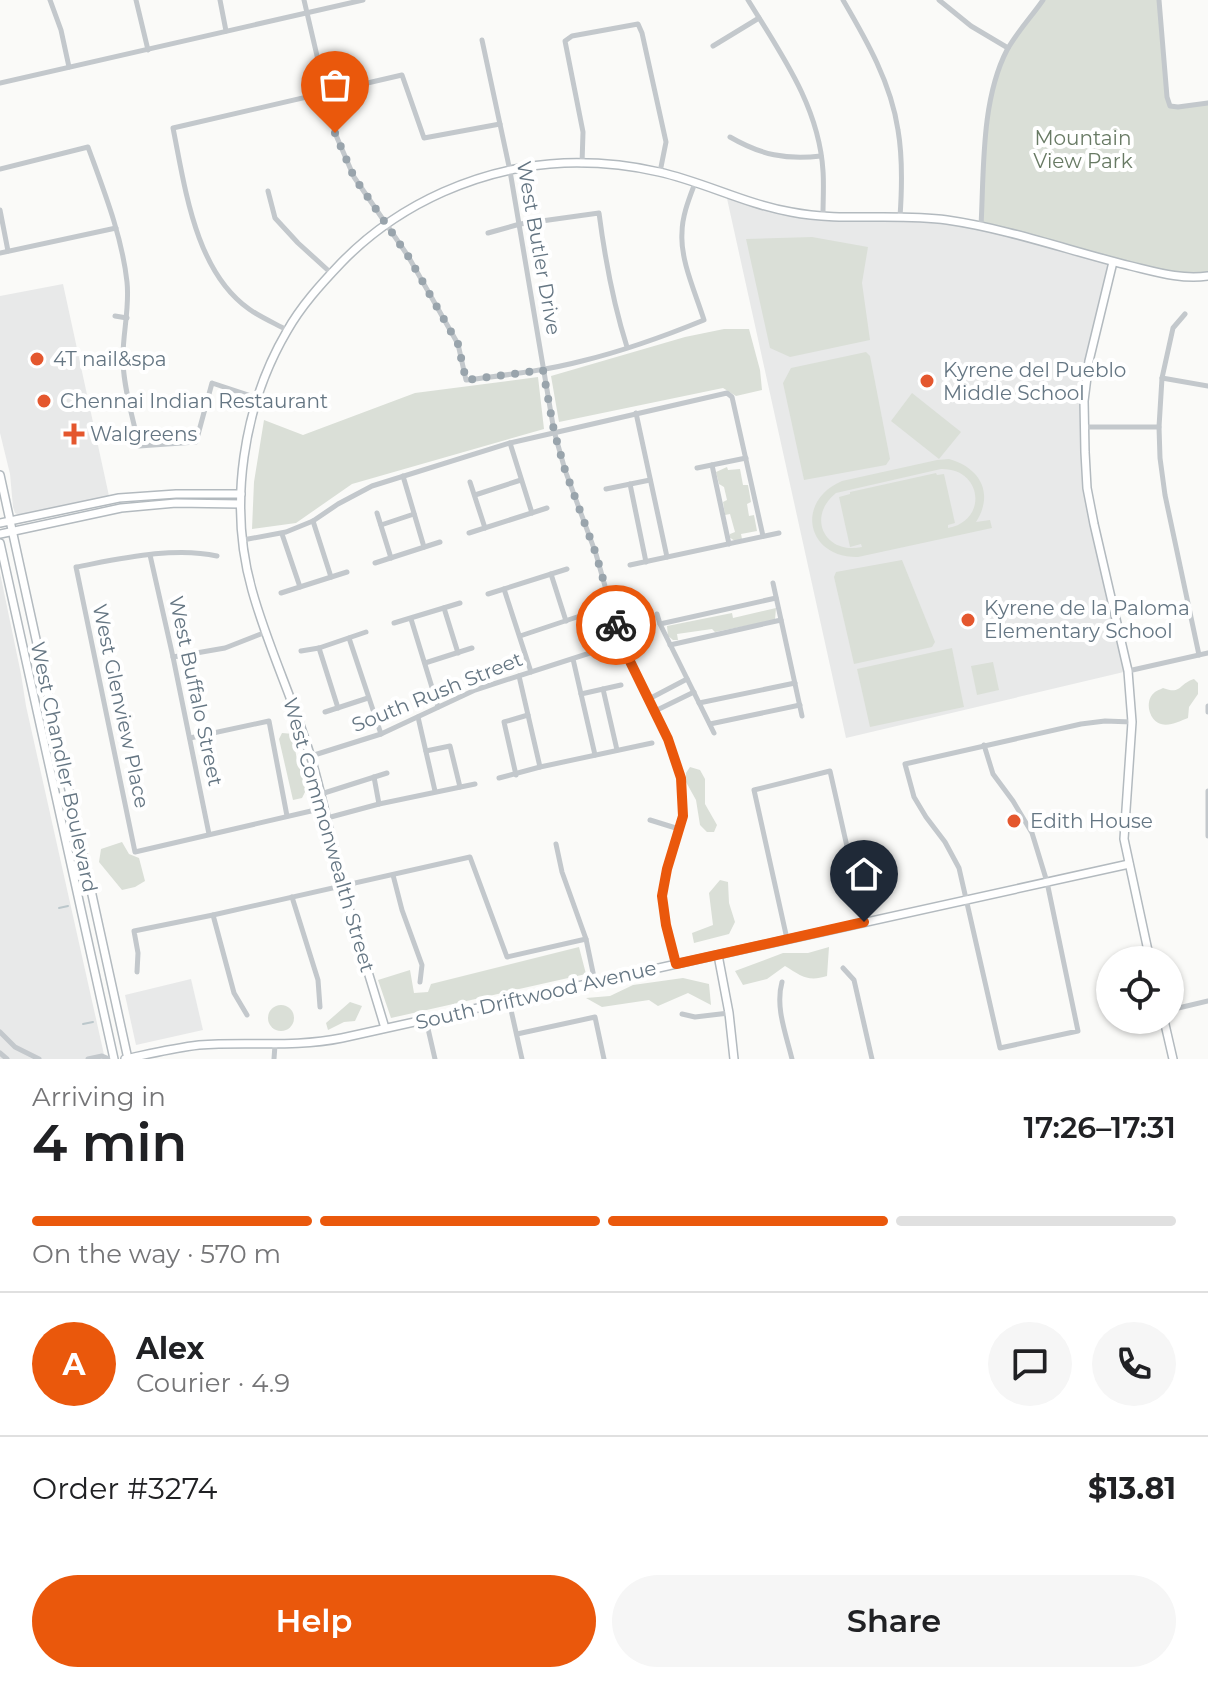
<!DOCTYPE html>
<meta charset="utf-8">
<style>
:root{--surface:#fff;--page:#f6f6f6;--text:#202124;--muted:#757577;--line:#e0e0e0;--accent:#ea580c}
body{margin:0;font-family:Montserrat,sans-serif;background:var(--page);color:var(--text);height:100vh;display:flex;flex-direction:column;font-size:30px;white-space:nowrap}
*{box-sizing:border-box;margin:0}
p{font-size:26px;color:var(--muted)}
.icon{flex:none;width:44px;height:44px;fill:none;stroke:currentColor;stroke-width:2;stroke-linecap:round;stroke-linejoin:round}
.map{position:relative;height:1059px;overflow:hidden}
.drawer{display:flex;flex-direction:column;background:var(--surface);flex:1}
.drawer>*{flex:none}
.buttons{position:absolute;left:1096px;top:946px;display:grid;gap:16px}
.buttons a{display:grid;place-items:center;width:88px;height:88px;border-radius:50%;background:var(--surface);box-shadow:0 2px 6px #0004;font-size:40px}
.pin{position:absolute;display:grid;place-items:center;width:68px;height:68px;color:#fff;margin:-82px -34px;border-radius:50% 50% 50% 0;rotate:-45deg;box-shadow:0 0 8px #0007}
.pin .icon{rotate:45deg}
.courier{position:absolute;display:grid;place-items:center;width:80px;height:80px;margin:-40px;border:6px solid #ea580c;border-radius:50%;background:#fff;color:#222;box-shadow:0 2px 10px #0007}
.head em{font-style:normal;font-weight:600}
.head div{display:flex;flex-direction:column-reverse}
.head{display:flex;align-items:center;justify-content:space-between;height:136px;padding:0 32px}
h1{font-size:52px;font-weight:600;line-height:60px}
.bar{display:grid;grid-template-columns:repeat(4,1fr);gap:12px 8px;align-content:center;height:96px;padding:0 32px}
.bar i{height:10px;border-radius:6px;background:var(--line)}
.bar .active{background:var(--accent)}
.bar p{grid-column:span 4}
.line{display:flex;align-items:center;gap:20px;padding:0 32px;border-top:2px solid var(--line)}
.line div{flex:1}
.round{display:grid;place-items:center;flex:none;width:84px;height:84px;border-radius:42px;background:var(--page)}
.cta{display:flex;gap:16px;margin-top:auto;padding:16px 32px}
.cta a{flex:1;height:92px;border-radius:48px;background:var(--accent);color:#fff;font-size:32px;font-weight:600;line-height:92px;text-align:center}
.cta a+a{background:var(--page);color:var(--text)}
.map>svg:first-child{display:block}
.built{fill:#e8e9e9}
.green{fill:#dadfd7;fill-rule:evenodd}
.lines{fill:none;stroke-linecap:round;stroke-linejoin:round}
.stream{stroke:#bbc7cb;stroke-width:2}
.secondary-casing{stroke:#b3babf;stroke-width:10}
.street{stroke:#c3c8cc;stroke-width:5}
.secondary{stroke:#fff;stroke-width:7}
.done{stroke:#99a4ac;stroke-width:8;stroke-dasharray:0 14.4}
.route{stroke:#ea580c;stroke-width:10}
.poi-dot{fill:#e4572e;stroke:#fff;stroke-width:3}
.labels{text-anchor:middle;stroke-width:8;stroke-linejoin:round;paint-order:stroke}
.park-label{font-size:20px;fill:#687a64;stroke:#fff}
.street-label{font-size:20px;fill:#657683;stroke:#fff}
.poi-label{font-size:20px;fill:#657683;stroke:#fff;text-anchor:start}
</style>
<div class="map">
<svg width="1208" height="1059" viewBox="0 0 1208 1059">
<rect width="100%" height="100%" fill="#fafaf8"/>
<!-- built -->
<g class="built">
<path d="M726,194l74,20 144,5 169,43 -17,63 -12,76 3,87 41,183 -282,67z"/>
<path d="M63,284l46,212 -90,19 -4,-2 -2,-6 -3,-33 -10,-41v-137z"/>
<path d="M0,573l21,101 5,32 79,353h-105z"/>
<path d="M191,979l12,51 -67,15 -11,-50z"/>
</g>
<!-- green -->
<g class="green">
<path d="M1043,0h116l11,106 38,-3v173l-44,-2 -183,-48 8,-125 19,-53z"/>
<path d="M812,237l56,10 -6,36 8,57 -80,17 -20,-9 -24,-109z"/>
<path d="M724,329h25l11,41 2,20 -26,6 -13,-8 -164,34 -8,-46 134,-39z"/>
<path d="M866,352l4,4 20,103 -4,6 -82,15 -21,-97 8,-15z"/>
<path d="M538,377l6,52 -192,55 -56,39 -44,6 2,-47 10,-62 39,15 112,-42z"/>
<path d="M912,393l49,39 -22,27 -48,-38z"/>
<path d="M949,459c32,9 45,35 27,63l14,-2 2,8 -134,29c-52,1 -63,-56 -16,-76l95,-21zM941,469c42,-1 47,52 7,59v-3l7,-2 -11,-49 -7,1 -1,-2 -86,19v2l-11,3 11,50 11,-3 1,3c-37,8 -56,-30 -26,-54z"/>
<path d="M727,467l1,3 12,-1 3,16h5l3,17 -4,2 2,12 5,-1 3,16 -16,3 1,5 -7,2 -6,-4 1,-3 5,-2 -5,-18 -5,1 -2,-13 4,-2 -3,-13 -5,-3 -3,-12z"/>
<path d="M902,560l33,82 -3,5 -78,17 -20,-87 2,-5z"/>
<path d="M776,608l-1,12 -60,12 -3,-3 -35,5 1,6h-5l-5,-4 -1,-10 65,-13 1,5z"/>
<path d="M952,648l12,59 -94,20 -13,-58z"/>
<path d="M993,662l6,28 -22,5 -6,-29z"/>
<path d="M1194,679l4,4v11l-9,13 -1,11c-8,3 -19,9 -27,6 -11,-3 -16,-20 -9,-29 3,-4 7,-5 11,-7 19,7 15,-4 31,-9z"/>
<path d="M282,733l12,1c0,18 4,36 15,50l-7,14 -9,2 -14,-61z"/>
<path d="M690,767l10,3 5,9v25l12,21 -3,7h-7l-7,-7 -4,-25 -10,-18v-9z"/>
<path d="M122,842l7,12 10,4 6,23 -10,6 -13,3 -23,-28 2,-13z"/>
<path d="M720,880l8,2 1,21 6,19 -6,12 -35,9 -2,-10 21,-8 -4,-32z"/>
<path d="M579,947l7,27 -195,44 -13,-38 32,-10 4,23 14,-1 3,-8z"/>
<path d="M829,947l-2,29c-19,6 -26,0 -42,-10l-18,13 -24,6 -8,-14 48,-18h25z"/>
<path d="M683,978l26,6 2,21 -23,-12 -30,13 -9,-6 -47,7 -16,-9 24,-2 23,-11z"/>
<path d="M350,1002l12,4 -7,15 -11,1 -16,8 -2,-7z"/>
<circle cx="281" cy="1018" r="13"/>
</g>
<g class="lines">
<!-- stream -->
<g class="stream">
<path d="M59,908l9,-2"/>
<path d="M83,1024l10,-2"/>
</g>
<!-- secondary casing -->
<g class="secondary-casing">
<g id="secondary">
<path d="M1113,262l-24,99 -5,40 1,51 2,36 7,36 34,147 4,51 -8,117 26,121"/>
<path d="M0,475l128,584"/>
<path d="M0,523l119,-25 57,-4h65"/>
<path d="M0,534l121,-26 55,-5 64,1"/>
<path d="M0,543l114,516"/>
<path d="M718,955l11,58 5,46"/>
<path d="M1164,1020l9,39"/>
<path d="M385,1028c-14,-47 -29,-94 -42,-141 -11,-42 -19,-84 -31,-126 -17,-58 -44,-113 -60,-171 -24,-85 -9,-184 35,-259 14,-25 34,-47 54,-68 58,-60 140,-96 223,-100 31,-1 65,2 95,9 45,10 86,32 132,40 51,10 105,1 156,8 62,9 123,31 184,46 25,6 51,14 77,10"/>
<path d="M125,1059c24,-5 49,-11 74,-14 48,-4 94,3 143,-7l787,-174"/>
</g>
</g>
<!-- street -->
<g class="street">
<path d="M50,0l11,30 8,37"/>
<path d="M136,0l12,50"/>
<path d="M220,0l6,31"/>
<path d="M304,0l31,133 19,44 54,79 50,88 8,36c39,-5 78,-9 116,-19 41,-10 83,-25 122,-41 -8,-26 -24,-60 -22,-87 0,-17 7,-34 13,-50"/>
<path d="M748,0c33,54 71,106 75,171 1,14 0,29 0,44"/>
<path d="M843,0c24,41 48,83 55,130 5,29 4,58 2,87"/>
<path d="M939,0l32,26 37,22"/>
<path d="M1159,0l8,97 3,9 8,1 30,-4"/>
<path d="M482,40l28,131 44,260 11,39 31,84 25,89 47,96 13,39 2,38 -16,53 -5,27 4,29 10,39"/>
<path d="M713,46l46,-28"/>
<path d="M0,83l363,-83"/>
<path d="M730,137c31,18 56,23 91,19"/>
<path d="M582,164l1,-32 -18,-91 7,-5 66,-12 4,9 24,109 -6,30"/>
<path d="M0,169l88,-22c16,44 34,89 39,135 3,27 -5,53 -4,80 1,28 10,56 16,84l57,-4 16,-59 45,15"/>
<path d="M268,191l7,27 23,25 33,30"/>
<path d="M0,210l8,41"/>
<path d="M981,226c3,-56 0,-126 26,-176 10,-18 25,-34 36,-50"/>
<path d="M488,233l32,-9 79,-11c6,46 14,90 28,134"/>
<path d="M0,253l116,-25"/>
<path d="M1185,314l-12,14 -11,50 -3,49 1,31 5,37 34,160"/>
<path d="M115,316l12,2"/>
<path d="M287,330c-13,-7 -27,-13 -38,-21 -54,-38 -64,-122 -76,-181l229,-53 22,63 76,-14"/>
<path d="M1162,378l46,8"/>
<path d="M636,413l31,144"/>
<path d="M1085,427h74"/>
<path d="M510,443l22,70"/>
<path d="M712,465l17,79"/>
<path d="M697,468l49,-10"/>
<path d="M403,476l21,71"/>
<path d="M470,482l15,46"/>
<path d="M630,484l16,78"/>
<path d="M606,489l44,-9"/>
<path d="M475,495l46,-15"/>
<path d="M377,513l14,45"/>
<path d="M313,521l18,56"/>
<path d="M381,525l33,-11"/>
<path d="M469,533l78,-25"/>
<path d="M282,534l18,53"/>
<path d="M243,540l43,-8 27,-11 25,-17 34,-18 138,-43 217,-50 5,4 31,139"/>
<path d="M150,555l23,102 36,177"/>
<path d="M217,556c-43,-10 -98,3 -141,11l59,285 189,-44"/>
<path d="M375,563l65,-21"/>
<path d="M630,565l149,-32"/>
<path d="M551,574l15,47"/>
<path d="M773,583l29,133"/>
<path d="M504,589l27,83"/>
<path d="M281,593l66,-21"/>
<path d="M488,594l79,-25"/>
<path d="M444,608l14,45"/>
<path d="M657,614l3,10 54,109"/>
<path d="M411,619l27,88"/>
<path d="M394,623l66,-20"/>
<path d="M660,624l116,-26"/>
<path d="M520,636l60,-20"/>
<path d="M349,638l32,96"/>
<path d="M670,645l111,-25"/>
<path d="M319,648l19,60"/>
<path d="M301,651l18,-3 47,-16"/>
<path d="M173,657l52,-9 41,-16"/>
<path d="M573,659l22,96"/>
<path d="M425,663l47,-15"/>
<path d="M1128,671l80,-18"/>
<path d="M519,676l21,91"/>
<path d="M603,689l14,61"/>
<path d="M581,694l40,-9"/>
<path d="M647,700l40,-21"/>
<path d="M699,703l96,-20"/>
<path d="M1208,706v6"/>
<path d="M325,712l43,-14"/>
<path d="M653,712l41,-20"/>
<path d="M418,717l17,74"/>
<path d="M710,724l90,-19"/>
<path d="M190,738l79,-17 18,95"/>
<path d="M984,745l9,29 20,27 19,32 15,49 31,149 -78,17 -41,-180 -14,-26 -19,-25 -12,-20 -9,-33 176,-40 24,-3 27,1"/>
<path d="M426,751l24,-5 10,41"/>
<path d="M311,756l70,-22 94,-44 146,-47"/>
<path d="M516,775l-12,-53 24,-7"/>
<path d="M374,777l5,27"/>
<path d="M499,778l41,-11 112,-24"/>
<path d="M1208,791v45"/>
<path d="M321,794l66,-21"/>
<path d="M327,818l52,-14 96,-20"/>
<path d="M650,820l29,9"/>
<path d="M556,844l6,28 24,67 9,43"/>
<path d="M393,875l9,35 20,55 -2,17"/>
<path d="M292,897l26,83 2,27"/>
<path d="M213,915l21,78 13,22"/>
<path d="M787,939l-33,-149 76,-19 34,151"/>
<path d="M843,968l11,12 18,79"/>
<path d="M137,972l1,-19 -4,-22 79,-16 257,-58 37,100 79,-18"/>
<path d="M782,982c-7,25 4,52 10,77"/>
<path d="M509,1001l13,58"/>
<path d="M1170,1010l38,-9"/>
<path d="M682,1014l13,3 34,-4"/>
<path d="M426,1020l9,39"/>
<path d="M0,1032l15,15 24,12"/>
<path d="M517,1034l78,-17 9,42"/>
<path d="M0,1053l7,6"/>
<path d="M88,1059l14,-3 7,3"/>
<path d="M274,1059l1,-14"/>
</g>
<!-- secondary -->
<use href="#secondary" class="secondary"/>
</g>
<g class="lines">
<!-- done -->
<path class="done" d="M335,133l19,44 54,79 50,88 8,36 77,-10 11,61 11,39 31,84 20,71"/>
<!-- route -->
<path class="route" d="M616,625l5,18 47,96 13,39 2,38 -16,53 -5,27 4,29 10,39 188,-42"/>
</g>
<!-- markers -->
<g class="poi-dot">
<circle cx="37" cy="359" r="8"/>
<circle cx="927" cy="381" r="8"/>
<circle cx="44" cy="401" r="8"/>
<path d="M70 422h8v8h8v8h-8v8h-8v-8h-8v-8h8z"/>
<circle cx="968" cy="620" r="8"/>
<circle cx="1014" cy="821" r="8"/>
</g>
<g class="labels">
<!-- park labels -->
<g class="park-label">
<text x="1083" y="145">Mountain<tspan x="1083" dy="23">View Park</tspan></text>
</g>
<!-- street labels -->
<g class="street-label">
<text transform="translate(539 248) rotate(80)" y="7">West Butler Drive</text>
<text transform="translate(196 691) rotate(78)" y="7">West Buffalo Street</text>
<text transform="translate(437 692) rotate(-22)" y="7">South Rush Street</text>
<text transform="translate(121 706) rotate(78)" y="7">West Glenview Place</text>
<text transform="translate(64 767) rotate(78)" y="7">West Chandler Boulevard</text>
<text transform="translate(329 835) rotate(74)" y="7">West Commonwealth Street</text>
<text transform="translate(536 995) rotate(-13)" y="7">South Driftwood Avenue</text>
</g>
<!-- poi labels -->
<g class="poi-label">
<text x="53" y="366">4T nail&amp;spa</text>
<text x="943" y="377">Kyrene del Pueblo<tspan x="943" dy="23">Middle School</tspan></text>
<text x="60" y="408">Chennai Indian Restaurant</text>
<text x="90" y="441">Walgreens</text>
<text x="984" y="615">Kyrene de la Paloma<tspan x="984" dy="23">Elementary School</tspan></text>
<text x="1030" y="828">Edith House</text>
</g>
</g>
</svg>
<div class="buttons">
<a><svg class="icon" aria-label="locate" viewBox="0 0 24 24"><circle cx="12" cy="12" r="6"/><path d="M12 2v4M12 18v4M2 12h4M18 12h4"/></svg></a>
</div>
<div class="pin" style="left:335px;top:133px;background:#ea580c"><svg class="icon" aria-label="bag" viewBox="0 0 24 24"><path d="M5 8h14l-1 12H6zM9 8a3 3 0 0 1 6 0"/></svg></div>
<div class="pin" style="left:864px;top:922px;background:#1f2937"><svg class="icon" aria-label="home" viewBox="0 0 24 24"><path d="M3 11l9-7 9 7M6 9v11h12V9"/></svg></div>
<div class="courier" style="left:616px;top:625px"><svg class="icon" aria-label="bike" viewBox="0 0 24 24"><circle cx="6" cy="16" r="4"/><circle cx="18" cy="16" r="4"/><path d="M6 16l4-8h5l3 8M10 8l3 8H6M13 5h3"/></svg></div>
</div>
<section class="drawer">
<div class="head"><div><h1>4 min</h1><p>Arriving in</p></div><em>17:26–17:31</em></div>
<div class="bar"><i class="active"></i><i class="active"></i><i class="active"></i><i></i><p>On the way · 570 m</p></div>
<div class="line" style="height:144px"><b class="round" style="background:var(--accent);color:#fff">A</b><div><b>Alex</b><p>Courier · 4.9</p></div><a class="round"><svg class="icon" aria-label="chat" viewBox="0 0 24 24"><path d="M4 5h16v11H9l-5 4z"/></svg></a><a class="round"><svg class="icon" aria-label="phone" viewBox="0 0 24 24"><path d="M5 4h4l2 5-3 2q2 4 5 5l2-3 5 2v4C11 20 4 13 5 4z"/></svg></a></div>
<div class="line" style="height:104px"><div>Order #3274</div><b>$13.81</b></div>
<div class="cta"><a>Help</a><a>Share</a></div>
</section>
